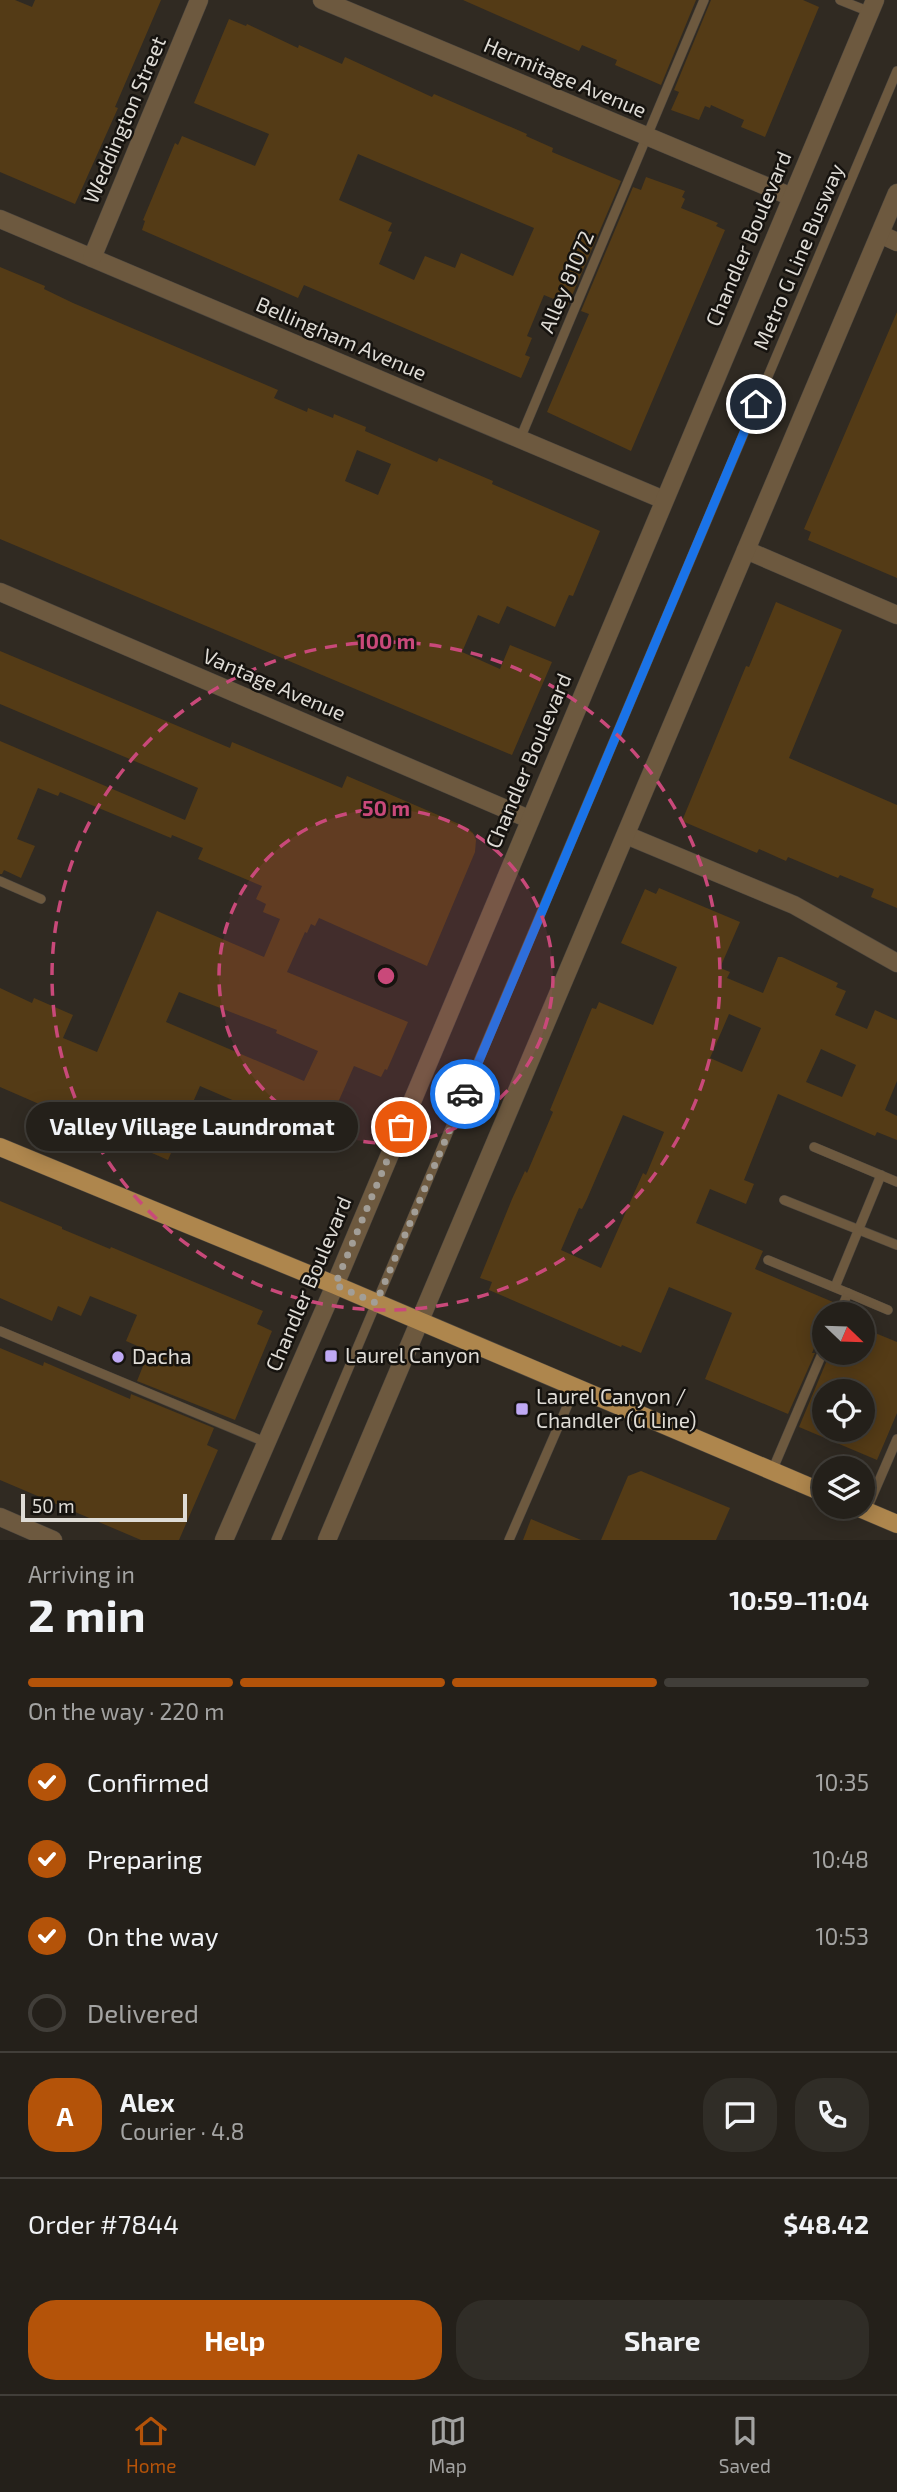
<!DOCTYPE html>
<meta charset="utf-8">
<style>
:root{--surface:#24201a;--page:#302d27;--text:#f1f3f6;--muted:#a3a3a2;--line:#413e39;--accent:#b45309}
body{margin:0;font-family:"Exo 2",sans-serif;background:var(--page);color:var(--text);height:100vh;display:flex;flex-direction:column;font-size:26px;white-space:nowrap}
*{box-sizing:border-box;margin:0}
p{font-size:23px;color:var(--muted)}
.icon{flex:none;width:38px;height:38px;fill:none;stroke:currentColor;stroke-width:2;stroke-linecap:round;stroke-linejoin:round}
.map{position:relative;height:1540px;overflow:hidden}
.panel{display:flex;flex-direction:column;background:var(--surface);flex:1}
.panel>*{flex:none}
.needle{width:46px;rotate:113deg}
.controls{position:absolute;left:812px;top:1302px;display:grid;gap:14px}
.controls a{display:grid;place-items:center;width:63px;height:63px;border-radius:50%;background:var(--surface);box-shadow:0 4px 18px #0003,0 0 0 2px var(--line);font-size:35px}
.scale{position:absolute;left:21px;bottom:18px;width:166px;box-sizing:border-box;padding-left:7px;border:4px solid #dfdcd6;border-top:0;font-size:19px;line-height:24px;white-space:nowrap;color:#dfdcd6;-webkit-text-stroke:5px #16130f;paint-order:stroke}
.pin{position:absolute;display:grid;place-items:center;width:60px;height:60px;color:#fff;margin:-30px;border:4px solid #fff;border-radius:50%;box-shadow:0 2px 7px #0007}
.courier{position:absolute;display:grid;place-items:center;width:70px;height:70px;margin:-35px;border:5px solid #1a73e8;border-radius:50%;background:#fff;color:#222;box-shadow:0 2px 9px #0007}
.bubble{position:absolute;height:49px;border-radius:24px;background:var(--surface);box-shadow:0 4px 18px #0003,0 0 0 2px var(--line);font-size:23px;font-weight:700;line-height:49px;text-align:center}
.overview em{font-style:normal;font-weight:700}
.overview div{display:flex;flex-direction:column-reverse}
.overview{display:flex;align-items:center;justify-content:space-between;height:119px;padding:0 28px}
h1{font-size:46px;font-weight:700;line-height:52px}
.bar{display:grid;grid-template-columns:repeat(4,1fr);gap:10px 7px;align-content:center;height:84px;padding:0 28px}
.bar i{height:9px;border-radius:5px;background:var(--line)}
.bar .selected{background:var(--accent)}
.bar p{grid-column:span 4}
.line{display:flex;align-items:center;gap:18px;padding:0 28px;border-top:2px solid var(--line)}
.line div{flex:1}
.round{display:grid;place-items:center;flex:none;width:74px;height:74px;border-radius:28px;background:var(--page)}
ol{padding:0 28px;list-style:none}
li{display:flex;align-items:center;gap:21px;height:77px}
li p{margin-inline-start:auto}
li .icon{padding:7px;border-radius:50%;background:var(--accent);color:#fff;stroke-width:4}
li:last-child{color:var(--muted)}
li i{width:38px;height:38px;border:4px solid var(--line);border-radius:50%}
.cta{display:flex;gap:14px;margin-top:auto;padding:14px 28px}
.cta a{flex:1;height:80px;border-radius:28px;background:var(--accent);color:#fff;font-size:28px;font-weight:700;line-height:80px;text-align:center}
.cta a+a{background:var(--page);color:var(--text)}
.dock{display:flex;justify-content:space-around;align-items:center;height:98px;border-top:2px solid var(--line);background:var(--surface);font-size:19px;color:var(--muted)}
.dock a{display:grid;justify-items:center;gap:4px}
.dock .selected{color:var(--accent)}
.map>svg:first-child{display:block}
.building{fill:#543b16;fill-rule:evenodd}
.lines{fill:none;stroke-linecap:round;stroke-linejoin:round}
.service-casing{stroke:#4c463f;stroke-width:10}
.minor-casing{stroke:#4c463f;stroke-width:19}
.tertiary-casing{stroke:#4c463f;stroke-width:19}
.primary-casing{stroke:#4c463f;stroke-width:19}
.service{stroke:#6d593f;stroke-width:9}
.minor{stroke:#6d593f;stroke-width:18}
.tertiary{stroke:#6d593f;stroke-width:18}
.primary{stroke:#ae864d;stroke-width:18}
.done{stroke:#a29e97;stroke-width:7;stroke-dasharray:0 12.6}
.route{stroke:#1a73e8;stroke-width:9}
.ring{fill:none;stroke:#c9497a;stroke-width:3.5;stroke-dasharray:12 9}
.poi-dot{fill:#bfa9f4;stroke:#16130f;stroke-width:2.5}
.labels{text-anchor:middle;stroke-width:5;stroke-linejoin:round;paint-order:stroke}
.street-label{font-size:21px;fill:#dfdcd6;stroke:#16130f}
.poi-label{font-size:21px;fill:#dfdcd6;stroke:#16130f;text-anchor:start}
.centre{fill:#c9497a;stroke:#16130f;stroke-width:3.5}
.ring-label{font-size:21px;text-anchor:middle;font-weight:bold;fill:#c9497a;stroke:#16130f;stroke-width:5;stroke-linejoin:round;paint-order:stroke}
</style>
<div class="map">
<svg width="897" height="1540" viewBox="0 0 897 1540">
<rect width="100%" height="100%" fill="#302a22"/>
<!-- building -->
<g class="building">
<path d="M0,0h15l17,7 3,-7h126l-46,107 3,1 -43,96 -75,-32z"/>
<path d="M463,0h233l-35,85 -46,-20 2,-5 -35,-15 -3,6z"/>
<path d="M711,0h92l16,7 -54,130 -24,-10 3,-7 -33,-15 -1,3 -5,-2 -6,14 -28,-10 8,-18 -5,-2z"/>
<path d="M229,19l17,7 1,-2 51,24 1,-3 43,19 3,-7 87,40 2,-3 93,40 -1,2 27,12 -1,4 69,29 -53,124 -24,-10 -17,41 5,2 -7,17 5,2 -9,21 -217,-93 -6,13 -156,-68 3,-9 -2,-1 32,-77 3,2 4,-9 73,30 14,-32 -75,-31zM358,154l176,74 -21,48 -52,-23 -6,15 -30,-12 -11,24 -35,-16 13,-32 -4,-1 4,-8 -53,-23z"/>
<path d="M646,177l39,14 -3,6 3,2 -4,9 37,15 -2,3 9,4 -94,221 -84,-39 42,-98 -8,-3 52,-124 8,3z"/>
<path d="M0,267l45,19 -1,3 29,14 205,87 -4,8 33,14 1,-4 25,10 1,-4 32,13 -1,4 72,31 2,-4 54,23 -1,3 108,47 -27,65 -4,-1 -14,32 -48,-21 -8,18 -21,-9 -16,37 38,17 10,-24 42,17 -40,93 -512,-216zM357,450l34,14 -13,31 -33,-14z"/>
<path d="M897,312v266l-89,-38 3,-8 -7,-3z"/>
<path d="M776,602l66,28 -53,128 108,47v103l-26,-11 3,-8 -34,-14 -2,3 -50,-21 -2,4 -27,-12 -2,4 -75,-32 64,-155 3,1z"/>
<path d="M0,651l230,97 2,-6 110,46 5,-12 119,51 7,6 3,7 -1,12 -48,114 -108,-48 -4,8 -4,-2 -4,9 -2,-1 -18,40 121,50 -21,48 -2,-1 -4,8 -27,-11 -32,73 -122,-53 -32,74 -168,-73v-99l32,15 2,-5 39,17 -10,23 34,14 60,-141 107,46 16,-38 -17,-7 3,-8 -10,-5 6,-13 -64,-27 5,-11 -31,-13 -1,3 -111,-46 -2,4 -20,-8 -21,51 18,7 -14,32 -17,-8 -2,4h-2v-133l185,79 13,-32 -198,-84zM179,992l98,38 -1,3 42,18 -14,30 -138,-59z"/>
<path d="M659,888l81,34 -20,46 10,4 -3,6 36,15 15,-36h4l56,26 -2,4 10,4 -11,24 32,14 8,-19 22,10v61l-12,29 12,6v24l-20,-8 -2,4 -97,-42 -34,86 10,4 -8,20 -36,-15 -14,34 67,28 -8,18 78,33 -5,12h-4v10l-12,29h3l-27,61 -83,-35 27,-66 -63,-26 -28,66 -19,-8 -1,2 -132,-57 3,-8 -12,-4 32,-79 13,-28 2,2 26,-61 -3,-2 42,-102 4,1 3,-7 54,23 24,-58 -56,-24 24,-54 11,5zM729,1014l32,14 -19,44 -32,-14zM821,1049l35,16 -14,32 -36,-15zM623,1115l41,17 -18,43 -3,-2 -42,95 -40,-18 18,-42 3,1 5,-10z"/>
<path d="M0,1201l62,26v2l48,20 1,-2 152,64 -6,13 15,7 -37,89 -98,-39 12,-30 -23,-10 11,-26 -47,-19 -9,20 -23,-10 -6,15 -52,-23z"/>
<path d="M863,1328l34,14v71l-20,47 -78,-33 31,-74h33zM824,1391h39v39h-39z"/>
<path d="M0,1348l43,18 1,-4 86,37 1,-5 83,34 -7,17 11,5 -39,90h-38l-141,-60z"/>
<path d="M641,1471l89,37 -14,32h-115l27,-64z"/>
<path d="M531,1519l50,21h-58z"/>
</g>
<g class="lines">
<!-- service casing -->
<g class="service-casing">
<g id="service">
<path d="M840,0l30,12"/>
<path d="M520,439l184,-439"/>
<path d="M0,881l41,18"/>
<path d="M814,1147l83,35"/>
<path d="M784,1200l113,45"/>
<path d="M768,1260l80,33 -9,21"/>
<path d="M835,1287l46,-112"/>
<path d="M848,1293l40,17"/>
<path d="M0,1331l265,111"/>
<path d="M772,1471l52,-122"/>
<path d="M866,1511l31,-72"/>
<path d="M276,1540l621,-1469"/>
<path d="M509,1540l66,-152"/>
</g>
</g>
<!-- minor casing -->
<g class="minor-casing">
<g id="minor">
<path d="M322,0l470,197"/>
<path d="M0,219l664,281"/>
<path d="M880,234l17,8"/>
<path d="M92,258l107,-258"/>
<path d="M746,550l151,65"/>
<path d="M0,592l529,227"/>
<path d="M626,835l168,70 103,58"/>
<path d="M0,1517l53,23"/>
</g>
</g>
<!-- tertiary casing -->
<g class="tertiary-casing">
<g id="tertiary">
<path d="M224,1540l111,-255 540,-1285"/>
<path d="M327,1540l570,-1347"/>
</g>
</g>
<!-- primary casing -->
<g class="primary-casing">
<g id="primary">
<path d="M0,1147l335,138 489,208"/>
<path d="M857,1507l40,17"/>
</g>
</g>
<!-- service -->
<use href="#service" class="service"/>
<!-- minor -->
<use href="#minor" class="minor"/>
<!-- tertiary -->
<use href="#tertiary" class="tertiary"/>
<!-- primary -->
<use href="#primary" class="primary"/>
</g>
<g class="lines">
<!-- done -->
<path class="done" d="M401,1127l-66,158 41,18 89,-209"/>
<!-- route -->
<path class="route" d="M465,1094l291,-690"/>
</g>
<!-- distance rings -->
<circle cx="386" cy="976" r="167" fill="#c9497a" fill-opacity=".12"/>
<g class="ring">
<circle cx="386" cy="976" r="167"/>
<circle cx="386" cy="976" r="334"/>
</g>
<!-- markers -->
<g class="poi-dot">
<rect x="324" y="1349" width="14" height="14" rx="3.5"/>
<circle cx="118" cy="1357" r="7"/>
<rect x="515" y="1402" width="14" height="14" rx="3.5"/>
</g>
<g class="labels">
<!-- street labels -->
<g class="street-label">
<text transform="translate(565 78) rotate(23)" y="7">Hermitage Avenue</text>
<text transform="translate(125 120) rotate(-67)" y="7">Weddington Street</text>
<text transform="translate(749 239) rotate(-67)" y="7">Chandler Boulevard</text>
<text transform="translate(799 257) rotate(-67)" y="7">Metro G Line Busway</text>
<text transform="translate(567 282) rotate(-67)" y="7">Alley 81072</text>
<text transform="translate(341 339) rotate(23)" y="7">Bellingham Avenue</text>
<text transform="translate(274 685) rotate(23)" y="7">Vantage Avenue</text>
<text transform="translate(529 761) rotate(-67)" y="7">Chandler Boulevard</text>
<text transform="translate(309 1284) rotate(-67)" y="7">Chandler Boulevard</text>
</g>
<!-- poi labels -->
<g class="poi-label">
<text x="345" y="1363">Laurel Canyon</text>
<text x="132" y="1364">Dacha</text>
<text x="536" y="1404">Laurel Canyon /<tspan x="536" dy="24">Chandler (G Line)</tspan></text>
</g>
</g>
<circle cx="386" cy="976" r="10" class="centre"/>
<g class="ring-label">
<text x="386" y="649">100 m</text>
<text x="386" y="816">50 m</text>
</g>
</svg>
<div class="controls">
<a><svg class="needle" viewBox="-14 -14 28 28"><path d="M0-13l5 13h-10z" fill="#e53935"/><path d="M0 13l5-13h-10z" fill="#a3a3a2"/></svg></a>
<a><svg class="icon" aria-label="locate" viewBox="0 0 24 24"><circle cx="12" cy="12" r="6"/><path d="M12 2v4M12 18v4M2 12h4M18 12h4"/></svg></a>
<a><svg class="icon" aria-label="layers" viewBox="0 0 24 24"><path d="M12 4l9 5-9 5-9-5zM3 14l9 5 9-5"/></svg></a>
</div>
<div class="scale">50 m</div>
<div class="pin" style="left:401px;top:1127px;background:#ea580c"><svg class="icon" aria-label="bag" viewBox="0 0 24 24"><path d="M5 8h14l-1 12H6zM9 8a3 3 0 0 1 6 0"/></svg></div>
<div class="pin" style="left:756px;top:404px;background:#1f2937"><svg class="icon" aria-label="home" viewBox="0 0 24 24"><path d="M3 11l9-7 9 7M6 9v11h12V9"/></svg></div>
<div class="courier" style="left:465px;top:1094px"><svg class="icon" aria-label="car" viewBox="0 0 24 24"><path d="M5 17H2v-5l4-1 3-4h7l3 4 3 1v5h-3M9 17h6M6 11h13"/><circle cx="7" cy="17" r="2"/><circle cx="17" cy="17" r="2"/></svg></div>
<div class="bubble" style="left:26px;top:1102px;width:332px">Valley Village Laundromat</div>
</div>
<section class="panel">
<div class="overview"><div><h1>2 min</h1><p>Arriving in</p></div><em>10:59–11:04</em></div>
<div class="bar"><i class="selected"></i><i class="selected"></i><i class="selected"></i><i></i><p>On the way · 220 m</p></div>
<ol>
<li><svg class="icon" aria-label="check" viewBox="0 0 24 24"><path d="M5 12l5 5 9-10"/></svg>Confirmed<p>10:35</p></li>
<li><svg class="icon" aria-label="check" viewBox="0 0 24 24"><path d="M5 12l5 5 9-10"/></svg>Preparing<p>10:48</p></li>
<li><svg class="icon" aria-label="check" viewBox="0 0 24 24"><path d="M5 12l5 5 9-10"/></svg>On the way<p>10:53</p></li>
<li><i></i>Delivered</li>
</ol>
<div class="line" style="height:126px"><b class="round" style="background:var(--accent);color:#fff">A</b><div><b>Alex</b><p>Courier · 4.8</p></div><a class="round"><svg class="icon" aria-label="chat" viewBox="0 0 24 24"><path d="M4 5h16v11H9l-5 4z"/></svg></a><a class="round"><svg class="icon" aria-label="phone" viewBox="0 0 24 24"><path d="M5 4h4l2 5-3 2q2 4 5 5l2-3 5 2v4C11 20 4 13 5 4z"/></svg></a></div>
<div class="line" style="height:91px"><div>Order #7844</div><b>$48.42</b></div>
<div class="cta"><a>Help</a><a>Share</a></div>
</section>
<nav class="dock">
<a class="selected"><svg class="icon" aria-label="home" viewBox="0 0 24 24"><path d="M3 11l9-7 9 7M6 9v11h12V9"/></svg>Home</a>
<a><svg class="icon" aria-label="map" viewBox="0 0 24 24"><path d="M3 6l6-2 6 2 6-2v14l-6 2-6-2-6 2zM9 4v14M15 6v14"/></svg>Map</a>
<a><svg class="icon" aria-label="saved" viewBox="0 0 24 24"><path d="M7 4h10v16l-5-4-5 4z"/></svg>Saved</a>
</nav>
